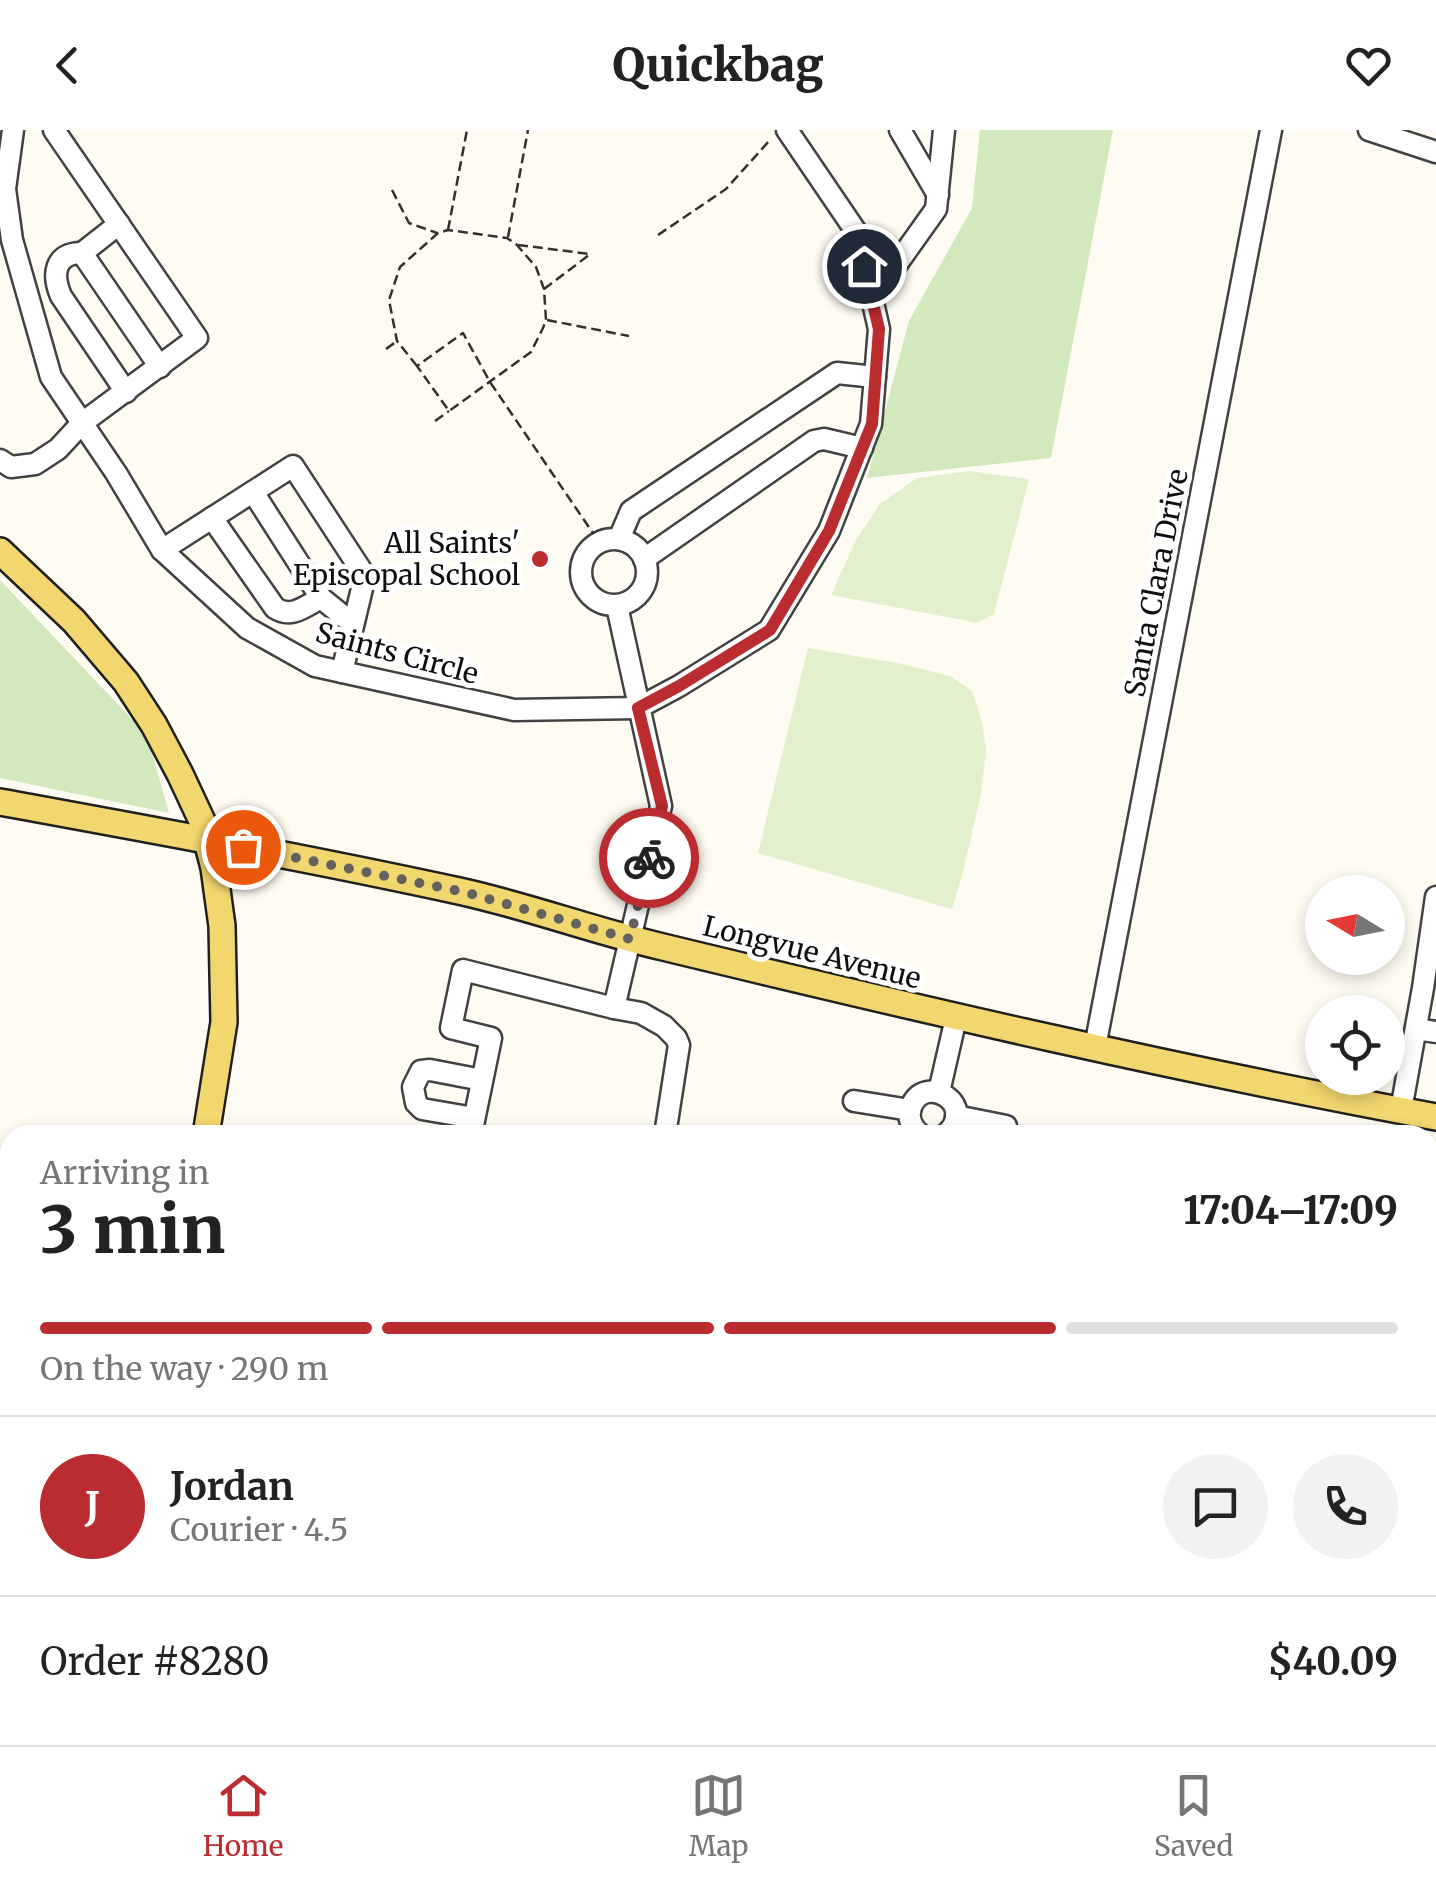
<!DOCTYPE html>
<meta charset="utf-8">
<style>
:root{--surface:#fff;--page:#f2f2f2;--text:#222;--muted:#767676;--line:#e0e0e0;--accent:#ba2c2f}
body{margin:0;font-family:Merriweather,serif;background:var(--page);color:var(--text);height:100vh;display:flex;flex-direction:column;font-size:38px;white-space:nowrap}
*{box-sizing:border-box;margin:0}
p{font-size:32px;color:var(--muted)}
.icon{flex:none;width:55px;height:55px;fill:none;stroke:currentColor;stroke-width:2;stroke-linecap:round;stroke-linejoin:round}
.map{position:relative;flex:1;overflow:hidden}
.panel{position:absolute;left:0px;top:995px;width:1438px;height:620px;display:flex;flex-direction:column;background:var(--surface);border-radius:30px 30px 0 0;box-shadow:0 5px 15px #0003}
.panel>*{flex:none}
.needle{width:65px;rotate:280deg}
.fabs{position:absolute;left:1305px;top:745px;display:grid;gap:20px}
.fabs a{display:grid;place-items:center;width:100px;height:100px;border-radius:50%;background:var(--surface);box-shadow:0 5px 15px #0003;font-size:50px}
.pin{position:absolute;display:grid;place-items:center;width:85px;height:85px;color:#fff;margin:-42px;border:5px solid #fff;border-radius:50%;box-shadow:0 2px 10px #0007}
.courier{position:absolute;display:grid;place-items:center;width:100px;height:100px;margin:-50px;border:8px solid #ba2c2f;border-radius:50%;background:#fff;color:#222;box-shadow:0 2px 12px #0007}
.head em{font-style:normal;font-weight:800}
.head div{display:flex;flex-direction:column-reverse}
.head{display:flex;align-items:center;justify-content:space-between;height:170px;padding:0 40px}
h1{font-size:65px;font-weight:800;line-height:75px}
.bar{display:grid;grid-template-columns:repeat(4,1fr);gap:15px 10px;align-content:center;height:120px;padding:0 40px}
.bar i{height:12px;border-radius:8px;background:var(--line)}
.bar .active{background:var(--accent)}
.bar p{grid-column:span 4}
.line{display:flex;align-items:center;gap:25px;padding:0 40px;border-top:2px solid var(--line)}
.line div{flex:1}
.round{display:grid;place-items:center;flex:none;width:105px;height:105px;border-radius:52px;background:var(--page)}
header{display:flex;justify-content:space-between;align-items:center;height:130px;padding:0 40px;background:var(--surface);font-size:45px;font-weight:800}
.tab-bar{display:flex;justify-content:space-around;align-items:center;height:140px;border-top:2px solid var(--line);background:var(--surface);font-size:28px;color:var(--muted)}
.tab-bar a{display:grid;justify-items:center;gap:5px}
.tab-bar .active{color:var(--accent)}
.map>svg:first-child{display:block}
.green{fill:#d2e8bd}
.pitch{fill:#e3f0ce}
.lines{fill:none;stroke-linecap:round;stroke-linejoin:round}
.minor-casing{stroke:#424242;stroke-width:25}
.major-casing{stroke:#202020;stroke-width:30}
.highway-casing{stroke:#202020;stroke-width:32}
.path{stroke:#313131;stroke-width:2.5;stroke-dasharray:10 5;stroke-linecap:butt}
.minor{stroke:#fff;stroke-width:20}
.major{stroke:#f2d66e;stroke-width:25}
.highway{stroke:#eea661;stroke-width:28}
.done{stroke:#63625e;stroke-width:10;stroke-dasharray:0 18}
.route{stroke:#ba2c2f;stroke-width:12}
.poi-dot{fill:#ba2c2f;stroke:#fff;stroke-width:4}
.labels{text-anchor:middle;stroke-width:10;stroke-linejoin:round;paint-order:stroke}
.poi-label{font-size:28px;fill:#0f0f0f;stroke:#fff;text-anchor:end}
.street-label{font-size:28px;fill:#0f0f0f;stroke:#fff}
</style>
<header><svg class="icon" aria-label="back" viewBox="0 0 24 24"><path d="M15 5l-7 7 7 7"/></svg>Quickbag<svg class="icon" aria-label="heart" viewBox="0 0 24 24"><path d="M12 20l-8-8c-3-5 5-10 8-4 3-6 11-1 8 4z"/></svg></header>
<div class="map">
<svg width="1436" height="1615" viewBox="0 0 1436 1615">
<rect width="100%" height="100%" fill="#fefcf2"/>
<!-- green -->
<g class="green">
<path d="M980,0h133l-62,328 -184,20 42,-157 63,-113z"/>
<path d="M0,450l147,155 22,78 -169,-35z"/>
</g>
<!-- pitch -->
<g class="pitch">
<path d="M969,341l60,8 -35,135 -16,9 -147,-28 26,-57 23,-34 37,-26z"/>
<path d="M808,518l94,16 48,12 22,15 10,31 4,29 -5,43 -19,82 -10,33 -194,-56z"/>
</g>
<g class="lines">
<!-- minor casing -->
<g class="minor-casing">
<g id="minor">
<path d="M13,0l-8,59 7,51 39,137 65,96 46,77 85,78 68,38 199,44 124,-2 41,-22 90,-56 60,-99 42,-107 8,-95 -22,-96 -70,-103"/>
<path d="M900,0l38,65"/>
<path d="M1369,0l67,22"/>
<path d="M82,123l37,-29"/>
<path d="M872,169l64,-90 8,-79"/>
<path d="M126,262l-65,-96c-9,-21 -7,-43 21,-43l78,114"/>
<path d="M0,330l11,7 24,-3 23,-15 24,-26 115,-85 -143,-208"/>
<path d="M253,362l68,106 32,26"/>
<path d="M212,388l63,90c17,11 30,-2 46,-10"/>
<circle cx="614" cy="442" r="33"/>
<path d="M619,409l12,-28 206,-138 38,4"/>
<path d="M162,420l131,-84 72,110 -23,96"/>
<path d="M644,429l170,-118 10,-2 38,9"/>
<path d="M614,878l47,-202 -44,-200"/>
<path d="M1416,899l20,3"/>
<path d="M1095,917l176,-917"/>
<path d="M939,962l17,-74"/>
<path d="M854,971l56,9"/>
<path d="M1401,980l22,-122 13,-91"/>
<path d="M956,986l50,10 -2,9"/>
<path d="M474,988l-52,-9 -6,-6 -3,-16 8,-16 9,-1 52,10"/>
<path d="M471,1005l20,-97 -40,-10 12,-58 151,38 27,5 23,13 12,12 3,7 -14,90"/>
<path d="M921,1005c-9,-7 -14,-16 -10,-28 14,-36 69,-1 34,28"/>
<path d="M724,1605l39,10"/>
<path d="M1193,1605l40,10"/>
<path d="M701,1615l4,-10"/>
<path d="M849,1615l52,-10"/>
<path d="M1082,1615l1,-10"/>
<path d="M1422,1615l14,-2"/>
</g>
</g>
<!-- major casing -->
<g class="major-casing">
<g id="major">
<path d="M0,421l74,70 52,61 28,43 26,49 22,47 12,47 8,58 2,96 -18,113"/>
<path d="M0,672c153,28 307,56 459,89 69,15 135,40 204,56 256,62 513,122 773,170"/>
<path d="M184,1605l3,10"/>
</g>
</g>
<!-- highway casing -->
<g class="highway-casing">
<g id="highway">
<path d="M0,1289l10,31"/>
<path d="M0,1478l10,31"/>
<path d="M41,1605l3,10"/>
<path d="M109,1605l4,10"/>
</g>
</g>
<!-- path -->
<g class="path">
<path d="M392,60l17,33 28,10"/>
<path d="M448,100l19,-100"/>
<path d="M658,105l68,-46 44,-49"/>
<path d="M508,107l20,-107"/>
<path d="M518,115l72,9"/>
<path d="M544,159l45,-34"/>
<path d="M547,190l82,16"/>
<path d="M386,219l11,-8"/>
<path d="M417,236l-20,-25 -8,-41 11,-33 38,-34 10,-3 59,8 9,6 20,23 8,22 2,31 -3,8 -12,24 -82,59 -32,-45 46,-33 27,49 109,160"/>
<path d="M435,291l14,-10"/>
</g>
<!-- minor -->
<use href="#minor" class="minor"/>
<!-- major -->
<use href="#major" class="major"/>
<!-- highway -->
<use href="#highway" class="highway"/>
</g>
<g class="lines">
<!-- done -->
<path class="done" d="M243,717l221,45 166,47 19,-81"/>
<!-- route -->
<path class="route" d="M649,728l13,-52 -24,-98 41,-22 91,-56 59,-99 43,-107 7,-95 -15,-63"/>
</g>
<!-- markers -->
<circle class="poi-dot" cx="540" cy="429" r="10"/>
<g class="labels">
<!-- poi labels -->
<g class="poi-label">
<text x="520" y="423">All Saints'<tspan x="520" dy="32">Episcopal School</tspan></text>
</g>
<!-- street labels -->
<g class="street-label">
<text transform="translate(1156 453) rotate(-79)" y="10">Santa Clara Drive</text>
<text transform="translate(397 523) rotate(15)" y="10">Saints Circle</text>
<text transform="translate(812 822) rotate(14)" y="10">Longvue Avenue</text>
</g>
</g>
</svg>
<div class="fabs">
<a><svg class="needle" viewBox="-14 -14 28 28"><path d="M0-13l5 13h-10z" fill="#e53935"/><path d="M0 13l5-13h-10z" fill="#767676"/></svg></a>
<a><svg class="icon" aria-label="locate" viewBox="0 0 24 24"><circle cx="12" cy="12" r="6"/><path d="M12 2v4M12 18v4M2 12h4M18 12h4"/></svg></a>
</div>
<div class="pin" style="left:243px;top:717px;background:#ea580c"><svg class="icon" aria-label="bag" viewBox="0 0 24 24"><path d="M5 8h14l-1 12H6zM9 8a3 3 0 0 1 6 0"/></svg></div>
<div class="pin" style="left:864px;top:136px;background:#1f2937"><svg class="icon" aria-label="home" viewBox="0 0 24 24"><path d="M3 11l9-7 9 7M6 9v11h12V9"/></svg></div>
<div class="courier" style="left:649px;top:728px"><svg class="icon" aria-label="bike" viewBox="0 0 24 24"><circle cx="6" cy="16" r="4"/><circle cx="18" cy="16" r="4"/><path d="M6 16l4-8h5l3 8M10 8l3 8H6M13 5h3"/></svg></div>
<section class="panel">
<div class="head"><div><h1>3 min</h1><p>Arriving in</p></div><em>17:04–17:09</em></div>
<div class="bar"><i class="active"></i><i class="active"></i><i class="active"></i><i></i><p>On the way · 290 m</p></div>
<div class="line" style="height:180px"><b class="round" style="background:var(--accent);color:#fff">J</b><div><b>Jordan</b><p>Courier · 4.5</p></div><a class="round"><svg class="icon" aria-label="chat" viewBox="0 0 24 24"><path d="M4 5h16v11H9l-5 4z"/></svg></a><a class="round"><svg class="icon" aria-label="phone" viewBox="0 0 24 24"><path d="M5 4h4l2 5-3 2q2 4 5 5l2-3 5 2v4C11 20 4 13 5 4z"/></svg></a></div>
<div class="line" style="height:130px"><div>Order #8280</div><b>$40.09</b></div>
</section>
</div>
<nav class="tab-bar">
<a class="active"><svg class="icon" aria-label="home" viewBox="0 0 24 24"><path d="M3 11l9-7 9 7M6 9v11h12V9"/></svg>Home</a>
<a><svg class="icon" aria-label="map" viewBox="0 0 24 24"><path d="M3 6l6-2 6 2 6-2v14l-6 2-6-2-6 2zM9 4v14M15 6v14"/></svg>Map</a>
<a><svg class="icon" aria-label="saved" viewBox="0 0 24 24"><path d="M7 4h10v16l-5-4-5 4z"/></svg>Saved</a>
</nav>
